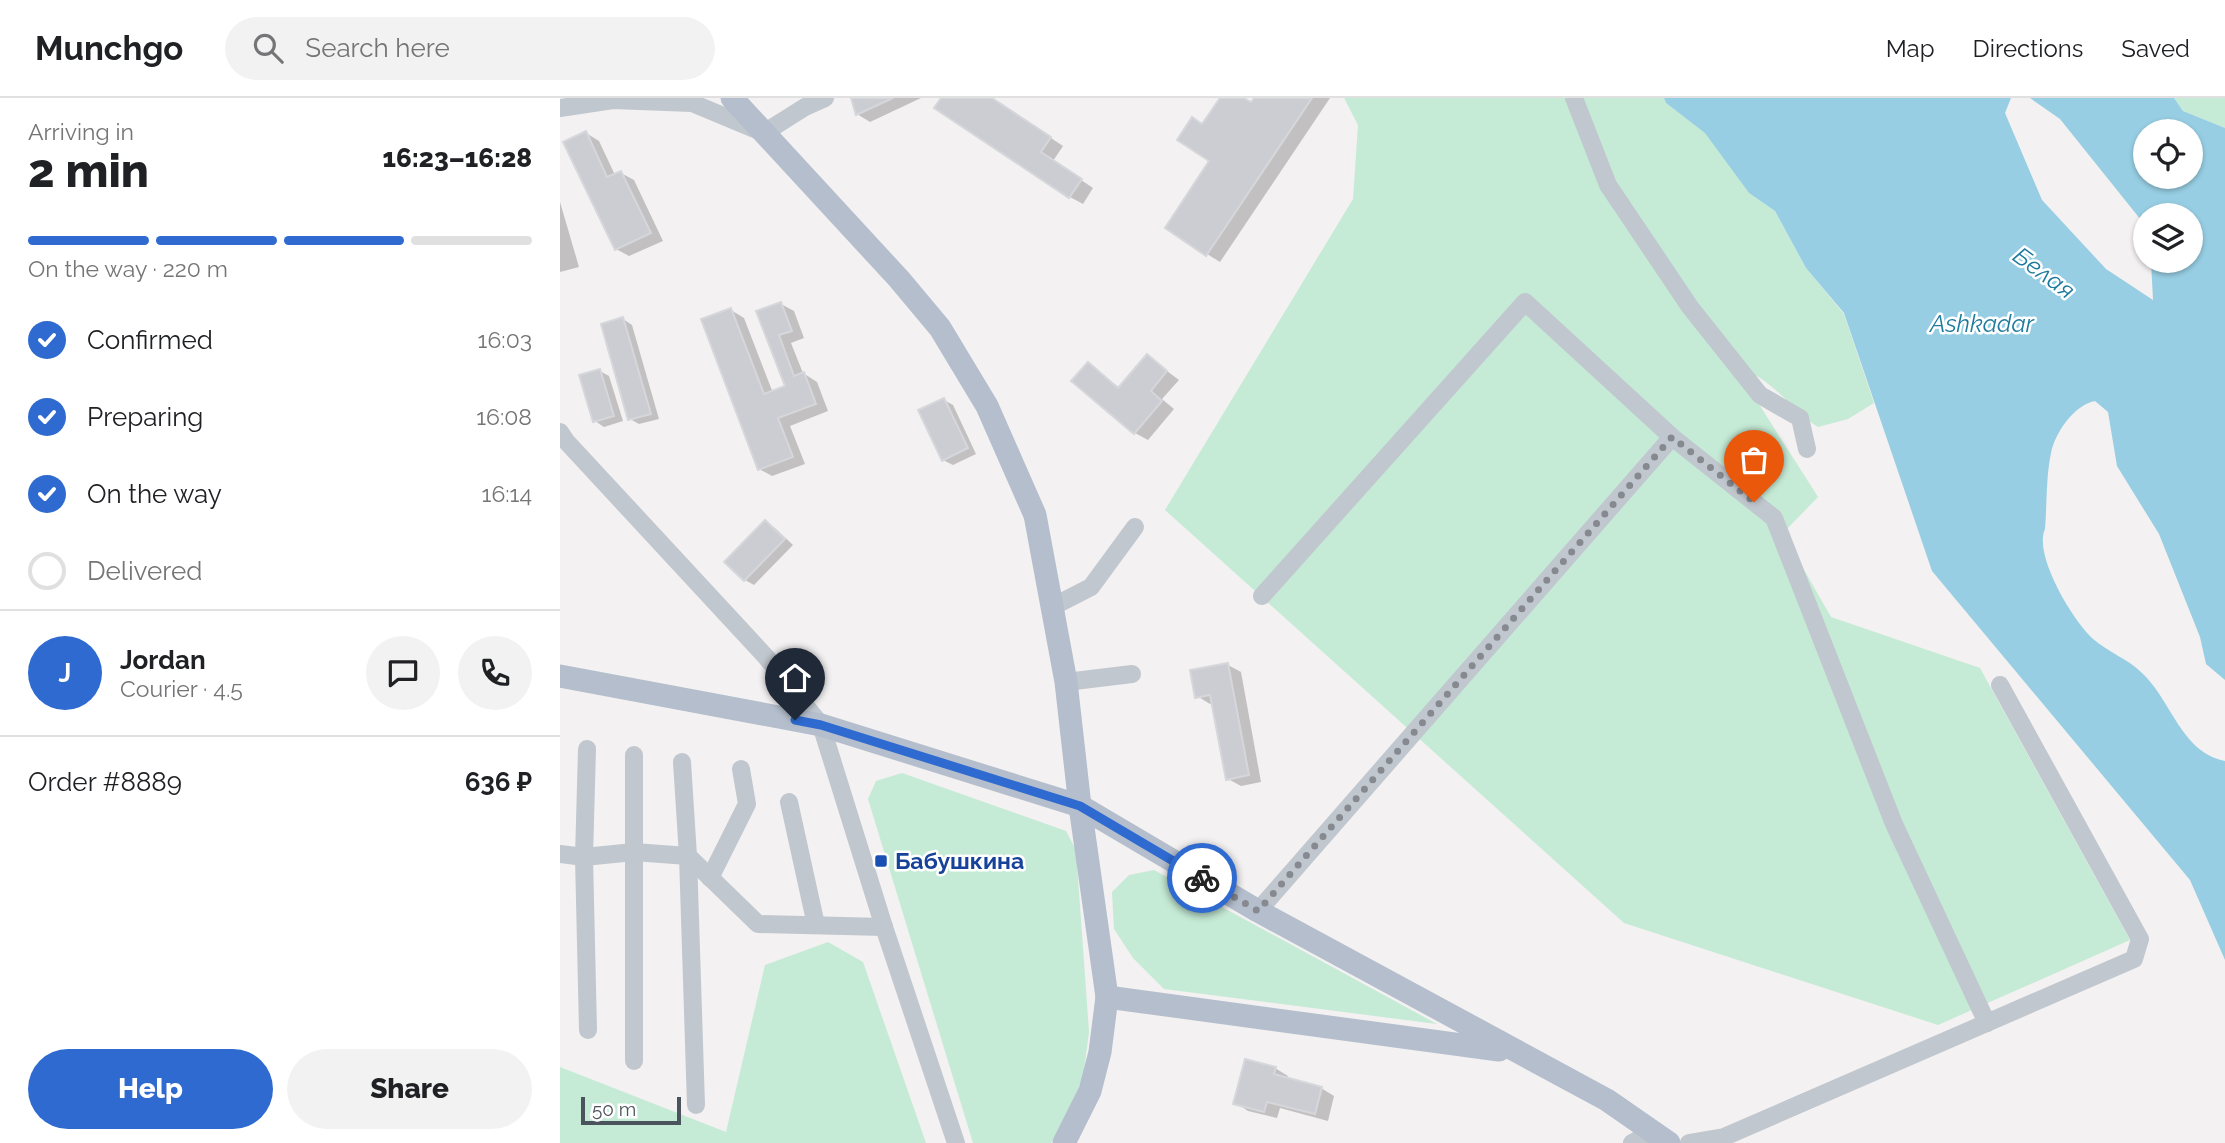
<!DOCTYPE html>
<meta charset="utf-8">
<style>
:root{--surface:#fff;--page:#f2f2f2;--text:#202124;--muted:#757577;--line:#e0e0e0;--accent:#2e6ad0}
body{margin:0;font-family:Raleway,sans-serif;background:var(--page);color:var(--text);height:100vh;display:flex;flex-direction:column;font-size:26px;white-space:nowrap}
*{box-sizing:border-box;margin:0}
p{font-size:23px;color:var(--muted)}
.icon{flex:none;width:38px;height:38px;fill:none;stroke:currentColor;stroke-width:2;stroke-linecap:round;stroke-linejoin:round}
.map{position:relative;flex:1;overflow:hidden}
.details{display:flex;flex-direction:column;background:var(--surface);width:560px}
.details>*{flex:none}
.tools{position:absolute;left:1573px;top:21px;display:grid;gap:14px}
.tools a{display:grid;place-items:center;width:70px;height:70px;border-radius:50%;background:var(--surface);box-shadow:0 2px 5px #0004;font-size:35px}
.scale{position:absolute;left:21px;bottom:18px;width:100px;box-sizing:border-box;padding-left:7px;border:4px solid #4b535c;border-top:0;font-size:19px;line-height:24px;white-space:nowrap;color:#4b535c;-webkit-text-stroke:5px #fff;paint-order:stroke}
.pin{position:absolute;display:grid;place-items:center;width:60px;height:60px;color:#fff;margin:-72px -30px;border-radius:50% 50% 50% 0;rotate:-45deg;box-shadow:0 0 7px #0007}
.pin .icon{rotate:45deg}
.courier{position:absolute;display:grid;place-items:center;width:70px;height:70px;margin:-35px;border:5px solid #2e6ad0;border-radius:50%;background:#fff;color:#222;box-shadow:0 2px 9px #0007}
.head em{font-style:normal;font-weight:800}
.head div{display:flex;flex-direction:column-reverse}
.head{display:flex;align-items:center;justify-content:space-between;height:119px;padding:0 28px}
h1{font-size:46px;font-weight:800;line-height:52px}
.bar{display:grid;grid-template-columns:repeat(4,1fr);gap:10px 7px;align-content:center;height:84px;padding:0 28px}
.bar i{height:9px;border-radius:5px;background:var(--line)}
.bar .selected{background:var(--accent)}
.bar p{grid-column:span 4}
.line{display:flex;align-items:center;gap:18px;padding:0 28px;border-top:2px solid var(--line)}
.line div{flex:1}
.round{display:grid;place-items:center;flex:none;width:74px;height:74px;border-radius:37px;background:var(--page)}
ol{padding:0 28px;list-style:none}
li{display:flex;align-items:center;gap:21px;height:77px}
li p{margin-inline-start:auto}
li .icon{padding:7px;border-radius:50%;background:var(--accent);color:#fff;stroke-width:4}
li:last-child{color:var(--muted)}
li i{width:38px;height:38px;border:4px solid var(--line);border-radius:50%}
.primary-button{display:flex;gap:14px;margin-top:auto;padding:14px 28px}
.primary-button a{flex:1;height:80px;border-radius:42px;background:var(--accent);color:#fff;font-size:28px;font-weight:800;line-height:80px;text-align:center}
.primary-button a+a{background:var(--page);color:var(--text)}
header{display:flex;align-items:center;gap:42px;box-sizing:border-box;height:98px;padding:0 35px;background:var(--surface);border-bottom:2px solid var(--line)}
header strong{font-size:33px}
nav{display:flex;gap:38px;margin-inline-start:auto;font-size:24px}
.search{width:490px;height:63px;background:var(--page);display:flex;align-items:center;gap:18px;box-sizing:border-box;padding:0 24px;border-radius:38px;color:var(--muted);font-size:26px}
main{display:flex;flex:1;min-height:0}
.map>svg:first-child{display:block}
.green{fill:#c5ebd6}
.water{fill:#97cee3;fill-rule:evenodd}
.shadow{fill:#0003}
.building{fill:#cbcdd3;stroke:#d5d7db;stroke-width:2}
.lines{fill:none;stroke-linecap:round;stroke-linejoin:round}
.minor{stroke:#c1c7ce;stroke-width:18}
.major{stroke:#b4becc;stroke-width:23}
.done{stroke:#868a90;stroke-width:7;stroke-dasharray:0 12.6}
.route{stroke:#2e6ad0;stroke-width:9}
.transit-dot{fill:#1a4fb4;stroke:#fff;stroke-width:2.5}
.labels{text-anchor:middle;stroke-width:5;stroke-linejoin:round;paint-order:stroke}
.transit-label{font-size:23px;font-weight:bold;fill:#164399;stroke:#fff;text-anchor:start}
.water-label{font-size:24px;font-style:italic;fill:#1d7a9d;stroke:#fff}
</style>
<header>
<strong>Munchgo</strong>
<div class="search"><svg class="icon" aria-label="search" viewBox="0 0 24 24"><circle cx="10" cy="10" r="6"/><path d="M15 15l6 6"/></svg>Search here</div>
<nav><a>Map</a><a>Directions</a><a>Saved</a></nav>
</header>
<main>
<section class="details">
<div class="head"><div><h1>2 min</h1><p>Arriving in</p></div><em>16:23–16:28</em></div>
<div class="bar"><i class="selected"></i><i class="selected"></i><i class="selected"></i><i></i><p>On the way · 220 m</p></div>
<ol>
<li><svg class="icon" aria-label="check" viewBox="0 0 24 24"><path d="M5 12l5 5 9-10"/></svg>Confirmed<p>16:03</p></li>
<li><svg class="icon" aria-label="check" viewBox="0 0 24 24"><path d="M5 12l5 5 9-10"/></svg>Preparing<p>16:08</p></li>
<li><svg class="icon" aria-label="check" viewBox="0 0 24 24"><path d="M5 12l5 5 9-10"/></svg>On the way<p>16:14</p></li>
<li><i></i>Delivered</li>
</ol>
<div class="line" style="height:126px"><b class="round" style="background:var(--accent);color:#fff">J</b><div><b>Jordan</b><p>Courier · 4.5</p></div><a class="round"><svg class="icon" aria-label="chat" viewBox="0 0 24 24"><path d="M4 5h16v11H9l-5 4z"/></svg></a><a class="round"><svg class="icon" aria-label="phone" viewBox="0 0 24 24"><path d="M5 4h4l2 5-3 2q2 4 5 5l2-3 5 2v4C11 20 4 13 5 4z"/></svg></a></div>
<div class="line" style="height:91px"><div>Order #8889</div><b>636 ₽</b></div>
<div class="primary-button"><a>Help</a><a>Share</a></div>
</section>
<div class="map">
<svg width="1665" height="1045" viewBox="0 0 1665 1045">
<rect width="100%" height="100%" fill="#f3f1f1"/>
<!-- green -->
<g class="green">
<path d="M784,0h320l2,5 40,30 43,60 26,18 31,57 38,46 30,89 -26,16 -30,8c-27,-17 -49,-53 -82,-59l82,129 -35,36 48,84 149,51 150,272 -192,85 -314,-102 -459,-413 188,-311 5,-74z"/>
<path d="M1614,0h51v30l-42,-17z"/>
<path d="M342,675l164,58 10,19 13,182 -6,46 -25,56 -7,9h-78l-105,-344 8,-18z"/>
<path d="M594,772l283,154 -273,-35 -31,-31 -19,-29 -2,-37 17,-17z"/>
<path d="M268,844l35,20 63,181h-366v-76l166,65 39,-167z"/>
</g>
<!-- water -->
<path class="water" d="M1104,0h347l-6,15 37,87 64,69 47,31 -2,-39h40v-46h-45l-1,10 -85,-106 -30,-21h144l9,13 42,17v552l-19,-16 -6,-27 -41,-103 -42,-68 -9,-54 -13,-11c-21,4 -40,32 -44,52 -5,24 -4,51 -6,76 -12,26 28,92 48,110 15,13 35,20 49,34 30,28 39,79 83,88v199l-35,-80 -258,-309 -88,-258 -38,-45 -31,-57 -26,-18 -44,-60 -39,-30zM1586,33h45v46h-45z"/>
<!-- shadow -->
<g class="shadow">
<path d="M294,0h67l-51,24 -13,-8z"/>
<path d="M383,0h48l72,48 -10,15 40,27 -10,16 -13,-7z"/>
<path d="M662,0h21l9,6 4,-6h74l-110,164 -13,-8 5,-93 -9,-35z"/>
<path d="M26,35l13,8 16,34 6,-2 13,7 29,61 -34,15 -13,-7z"/>
<path d="M0,104l19,65 -19,5z"/>
<path d="M221,206l13,7 10,27 -13,5 12,30 14,9 11,29 -38,15 15,38 -33,12 -13,-7 -28,-159 13,8 29,75 14,-6 -28,-75z"/>
<path d="M63,221l9,6 27,94 -20,5 -9,-5z"/>
<path d="M587,258l32,24 -17,19 12,10 -26,31 -13,-7 -47,-69 32,24z"/>
<path d="M40,273l9,5 14,45 -19,6 -9,-6z"/>
<path d="M384,302l9,5 23,49 -23,11 -10,-5z"/>
<path d="M206,424l9,6 18,17 -39,40 -9,-5z"/>
<path d="M668,567l13,7 20,110 -20,4 -13,-7 -14,-76 -4,1 -13,-8z"/>
<path d="M715,970l13,8 -1,3 34,9 13,8 -6,25 -48,-13 -3,10 -29,-7 -12,-8z"/>
</g>
<!-- building -->
<g class="building">
<path d="M291,0h42l-37,17z"/>
<path d="M381,0h51l59,39 -10,15 41,27 -13,19 -135,-90z"/>
<path d="M660,0h24l7,4 3,-4h58l-106,158 -41,-28 44,-67 -32,-21 15,-23 10,7z"/>
<path d="M26,33l21,46 14,-6 30,62 -36,17 -52,-108z"/>
<path d="M221,204l11,29 -13,4 15,41 10,-4 12,32 -38,14 15,39 -35,13 -57,-151 30,-11 33,86 21,-8 -29,-75z"/>
<path d="M63,219l28,97 -23,6 -27,-96z"/>
<path d="M587,256l20,17 -16,20 11,10 -28,33 -63,-53 17,-19 30,26z"/>
<path d="M40,271l14,47 -21,6 -14,-47z"/>
<path d="M384,300l24,50 -26,13 -24,-51z"/>
<path d="M205,422l20,19 -41,42 -20,-19z"/>
<path d="M668,565l21,112 -23,5 -16,-85 -15,3 -5,-28z"/>
<path d="M685,961l31,8 -2,7 48,13 -7,27 -48,-12 -3,10 -31,-8z"/>
</g>
<g class="lines">
<!-- minor -->
<g class="minor">
<path d="M1014,0l34,87 82,122 70,88 40,23 7,31"/>
<path d="M0,10l53,-8 79,3 72,30 41,-26 20,-9"/>
<path d="M0,334l6,9 200,216 55,68 63,202 72,216"/>
<path d="M1112,339l102,81 120,306 93,199"/>
<path d="M492,509l39,-20 44,-60"/>
<path d="M506,584l66,-8"/>
<path d="M27,651l-3,108 4,173"/>
<path d="M74,657v306"/>
<path d="M122,664l6,94 8,249"/>
<path d="M229,704l27,123"/>
<path d="M0,756l24,3 50,-5 54,4 70,68 126,3"/>
<path d="M150,780l37,-74 -6,-35"/>
<path d="M698,813l414,-474 -147,-135 -263,294"/>
<path d="M1072,1045l23,-12"/>
<path d="M1129,1045l35,-6 410,-178 6,-20 -140,-254"/>
</g>
<!-- major -->
<g class="major">
<path d="M172,0l167,181 41,49 47,78 48,109 31,167 14,124 27,191 -7,55 -10,39 -26,52"/>
<path d="M0,578l261,49 259,81 178,105 349,189 62,43"/>
<path d="M547,899l392,53"/>
</g>
</g>
<g class="lines">
<!-- done -->
<path class="done" d="M642,780l56,33 414,-474 82,65"/>
<!-- route -->
<path class="route" d="M235,622l26,5 259,81 122,72"/>
</g>
<!-- markers -->
<rect class="transit-dot" x="314" y="756" width="14" height="14" rx="3.5"/>
<g class="labels">
<!-- transit labels -->
<g class="transit-label">
<text x="335" y="771">Бабушкина</text>
</g>
<!-- water labels -->
<g class="water-label">
<text transform="translate(1484 175) rotate(36)" y="8">Белая</text>
<text x="1422" y="234">Ashkadar</text>
</g>
</g>
</svg>
<div class="tools">
<a><svg class="icon" aria-label="locate" viewBox="0 0 24 24"><circle cx="12" cy="12" r="6"/><path d="M12 2v4M12 18v4M2 12h4M18 12h4"/></svg></a>
<a><svg class="icon" aria-label="layers" viewBox="0 0 24 24"><path d="M12 4l9 5-9 5-9-5zM3 14l9 5 9-5"/></svg></a>
</div>
<div class="scale">50 m</div>
<div class="pin" style="left:1194px;top:404px;background:#ea580c"><svg class="icon" aria-label="bag" viewBox="0 0 24 24"><path d="M5 8h14l-1 12H6zM9 8a3 3 0 0 1 6 0"/></svg></div>
<div class="pin" style="left:235px;top:622px;background:#1f2937"><svg class="icon" aria-label="home" viewBox="0 0 24 24"><path d="M3 11l9-7 9 7M6 9v11h12V9"/></svg></div>
<div class="courier" style="left:642px;top:780px"><svg class="icon" aria-label="bike" viewBox="0 0 24 24"><circle cx="6" cy="16" r="4"/><circle cx="18" cy="16" r="4"/><path d="M6 16l4-8h5l3 8M10 8l3 8H6M13 5h3"/></svg></div>
</div>
</main>
